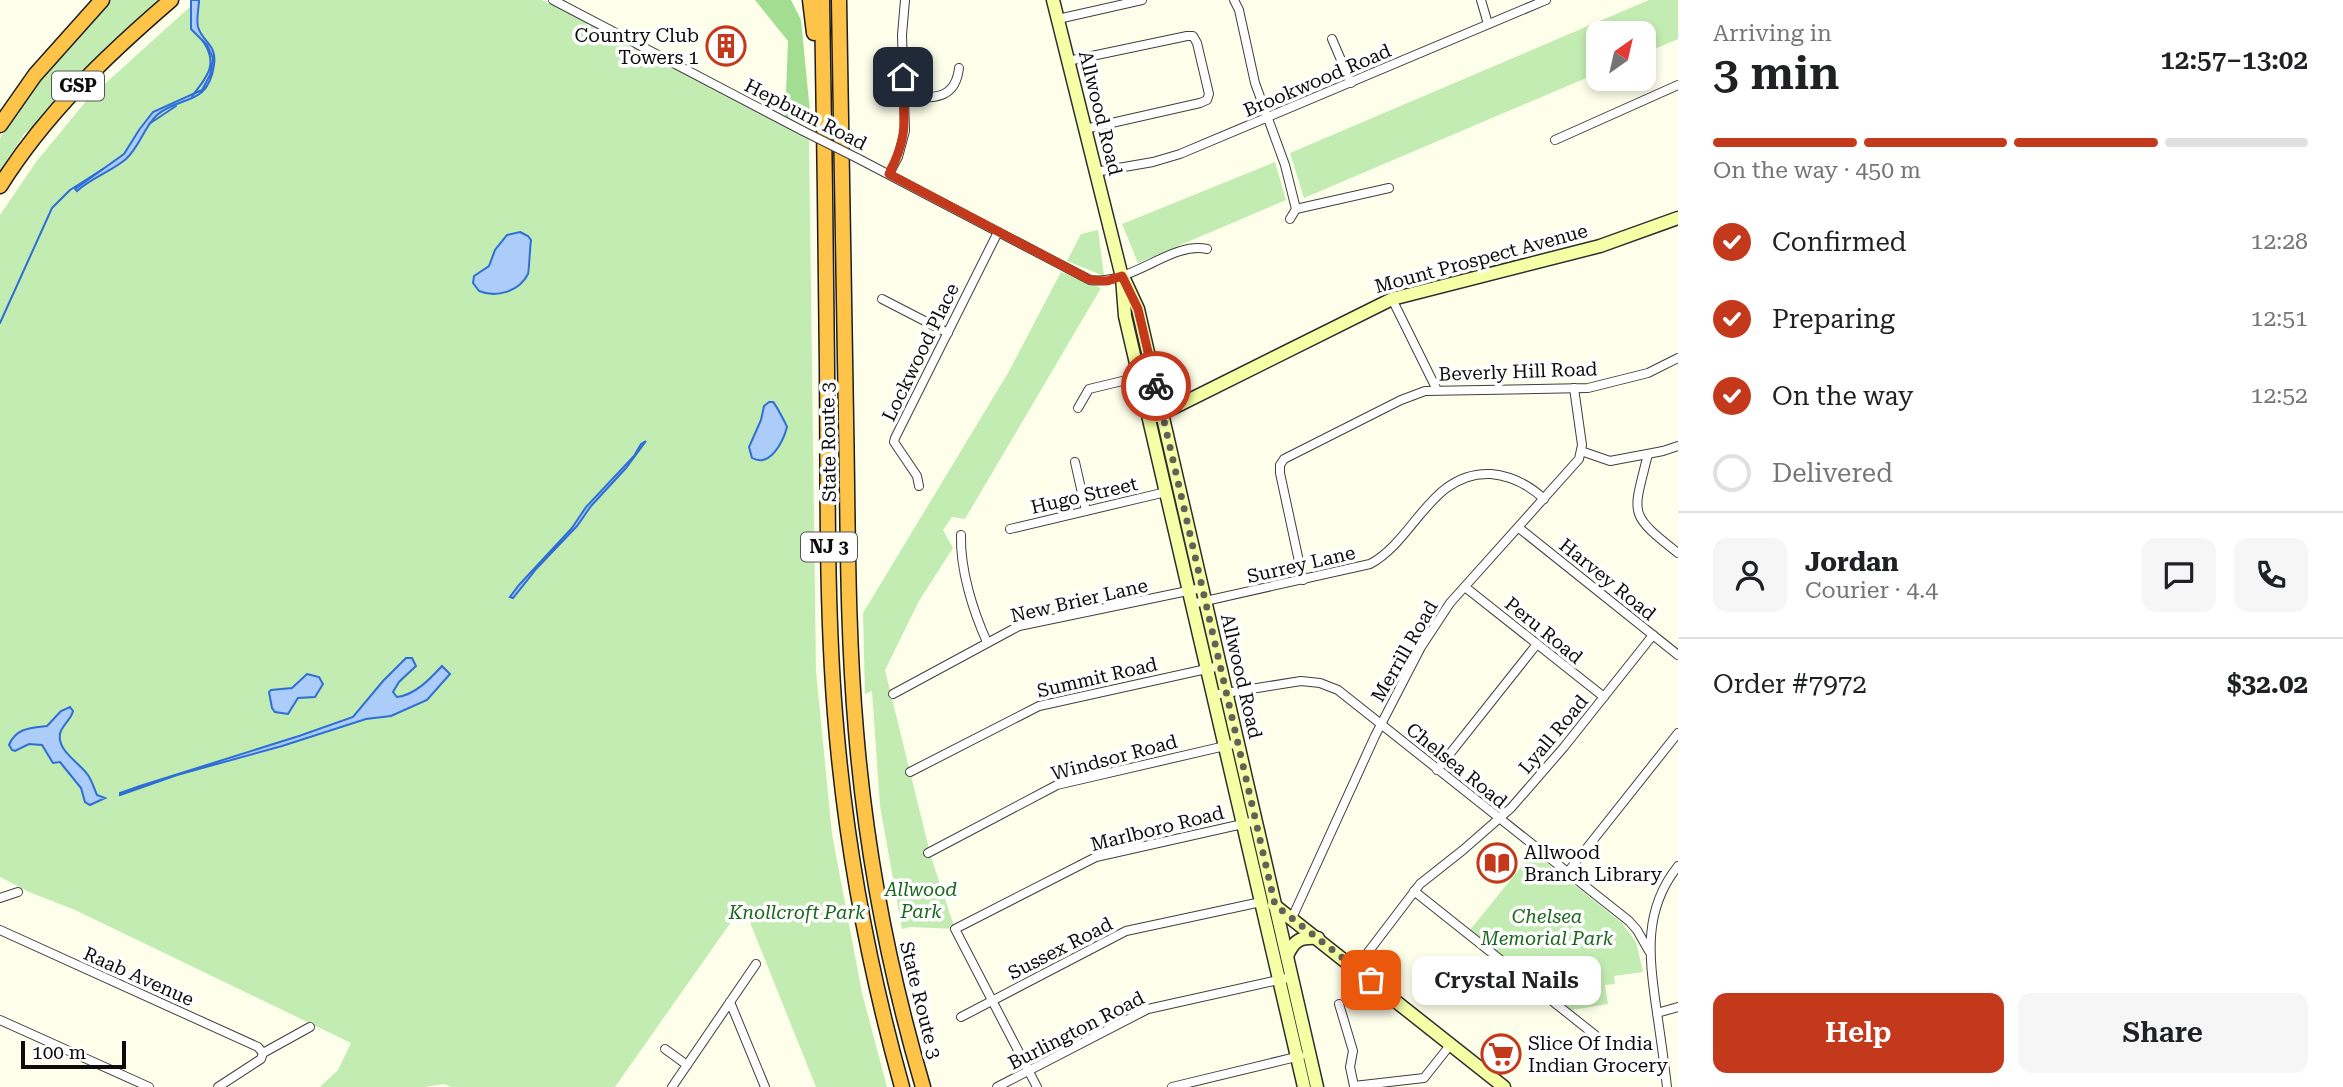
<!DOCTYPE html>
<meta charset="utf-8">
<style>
:root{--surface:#fff;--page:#f6f6f6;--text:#202124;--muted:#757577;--line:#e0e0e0;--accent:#c4391c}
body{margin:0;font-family:"Roboto Serif",serif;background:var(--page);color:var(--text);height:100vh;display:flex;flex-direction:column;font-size:26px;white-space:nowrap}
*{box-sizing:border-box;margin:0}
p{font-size:23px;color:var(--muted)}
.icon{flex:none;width:38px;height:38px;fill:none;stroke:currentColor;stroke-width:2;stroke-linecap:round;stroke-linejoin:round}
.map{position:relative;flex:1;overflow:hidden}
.sheet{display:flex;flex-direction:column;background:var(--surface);width:665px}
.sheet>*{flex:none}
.needle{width:46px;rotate:34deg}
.fabs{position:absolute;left:1586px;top:21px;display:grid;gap:14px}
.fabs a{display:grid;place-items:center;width:70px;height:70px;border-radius:14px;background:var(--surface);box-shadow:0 4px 10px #0003;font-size:35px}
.scale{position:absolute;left:21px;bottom:18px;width:105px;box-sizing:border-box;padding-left:7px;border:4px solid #0c0c0c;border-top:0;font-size:19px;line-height:24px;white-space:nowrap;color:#0c0c0c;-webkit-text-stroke:5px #fff;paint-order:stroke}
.pin{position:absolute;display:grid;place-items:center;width:60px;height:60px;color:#fff;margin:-30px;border-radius:14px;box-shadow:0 4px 10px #0006}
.courier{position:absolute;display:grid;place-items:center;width:70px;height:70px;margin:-35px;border:5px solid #c4391c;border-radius:50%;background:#fff;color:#222;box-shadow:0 2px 9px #0007}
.bubble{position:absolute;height:49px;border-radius:14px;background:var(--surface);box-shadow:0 4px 10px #0003;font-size:23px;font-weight:600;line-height:49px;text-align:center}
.headline em{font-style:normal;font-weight:600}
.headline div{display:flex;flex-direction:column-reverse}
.headline{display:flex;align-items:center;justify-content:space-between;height:119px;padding:0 35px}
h1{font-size:46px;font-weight:600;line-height:52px}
.bar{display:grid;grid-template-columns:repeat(4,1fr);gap:10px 7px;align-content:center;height:84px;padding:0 35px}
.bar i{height:9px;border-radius:5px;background:var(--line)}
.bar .current{background:var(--accent)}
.bar p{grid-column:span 4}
.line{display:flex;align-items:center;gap:18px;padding:0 35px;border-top:2px solid var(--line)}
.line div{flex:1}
.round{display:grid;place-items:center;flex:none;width:74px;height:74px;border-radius:14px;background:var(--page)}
ol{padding:0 35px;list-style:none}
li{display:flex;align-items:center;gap:21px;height:77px}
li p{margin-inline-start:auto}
li .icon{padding:7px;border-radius:50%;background:var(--accent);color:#fff;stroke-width:4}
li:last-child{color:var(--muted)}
li i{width:38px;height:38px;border:4px solid var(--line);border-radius:50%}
.primary-button{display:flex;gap:14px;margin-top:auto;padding:14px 35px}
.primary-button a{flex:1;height:80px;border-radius:14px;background:var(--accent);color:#fff;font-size:28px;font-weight:600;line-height:80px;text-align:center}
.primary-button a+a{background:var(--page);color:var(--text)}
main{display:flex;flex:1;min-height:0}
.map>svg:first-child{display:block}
.green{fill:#c3ecb2}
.forest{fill:#a2dd91}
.water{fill:#acccfa;stroke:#2e6ed6;stroke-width:2}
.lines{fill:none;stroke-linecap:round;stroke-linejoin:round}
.stream{stroke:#2e6ed6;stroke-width:2}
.street-casing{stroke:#3f3f3f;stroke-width:10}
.secondary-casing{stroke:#2e2e2e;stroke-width:15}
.highway-casing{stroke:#1d1d1d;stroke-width:17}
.street{stroke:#fff;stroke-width:8}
.secondary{stroke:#f5ffa6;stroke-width:12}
.highway{stroke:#fec44a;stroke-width:14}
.street-bridge-casing{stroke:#3f3f3f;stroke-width:10;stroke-linecap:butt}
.street-bridge{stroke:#fff;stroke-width:8}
.done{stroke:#61615a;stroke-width:7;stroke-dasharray:0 12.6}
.route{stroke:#c4391c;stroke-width:9}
.labels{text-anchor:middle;stroke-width:7;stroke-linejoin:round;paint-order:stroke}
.shield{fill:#fff;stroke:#555;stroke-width:2}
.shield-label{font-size:18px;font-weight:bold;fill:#0c0c0c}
.poi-label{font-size:19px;fill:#0c0c0c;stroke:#fff;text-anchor:start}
.street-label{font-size:19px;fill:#0c0c0c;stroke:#fff}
.park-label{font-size:19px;font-style:italic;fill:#19671a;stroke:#fff}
</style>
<main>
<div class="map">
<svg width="1678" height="1087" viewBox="0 0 1678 1087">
<rect width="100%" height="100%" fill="#feffeb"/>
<!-- green -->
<g class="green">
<path d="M108,0h50l-48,43 -59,61 -18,23 -8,6 -25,37v-32l45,-66z"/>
<path d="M200,0h342l267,140 7,531 16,163 30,159 25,94h-71l-73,-182 -128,182h-164l-7,-3 -19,3h-105l18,-17 13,-27 -276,-133 -46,-18 -29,-15v-662l36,-53 51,-62 105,-95z"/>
<path d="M1649,0h29v39l-35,15v-21h-45v40l-294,125 -14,-45z"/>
<path d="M1275,162l11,38 -148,63 -16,-39z"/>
<path d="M1098,230l6,46 -37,-15 14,-27z"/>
<path d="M1061,272l40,16 -136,231 -13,-2 -9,13 10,18 -34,53 -34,69 46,187 24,72 -45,-2 -8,2 -22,-123 -8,-115 -7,3 -2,-81 145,-240z"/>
<path d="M1533,852l89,71 14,19 7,30 -29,4 1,8 -10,1 3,19 -36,6 -102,-80z"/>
</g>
<!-- forest -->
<path class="forest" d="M755,0h36l10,20 10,102 -26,-5 3,-76z"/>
<!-- water -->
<g class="water">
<path d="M191,0h8c0,8 -3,19 -1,27 5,16 19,17 16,38 -6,42 -34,30 -57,50 -13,12 -17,31 -31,44 -14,12 -35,19 -49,32l-2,-2 49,-35 15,-24 14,-18 49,-22 8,-15 3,-17 -6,-13 -16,-16z"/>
<path d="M520,232l8,4 3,4c-1,6 -2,32 -3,34 -9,18 -32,24 -49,17l-6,-8 1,-7 15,-10 6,-16 12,-15z"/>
<path d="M769,402h4c2,1 13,22 14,25 -4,15 -17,41 -35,31l-3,-11 12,-27 3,-14z"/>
<path d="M646,441l-20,27 -35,38 -14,20 -40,42 -24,30 -3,-1 9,-12 53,-57 14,-21 48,-51 7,-12z"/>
<path d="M406,658h6l4,8 -17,16 -6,10 4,5c18,-2 33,-18 45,-31l8,8 -23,26 -36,16 -25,3 -84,27 -105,29 -57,20v-2l20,-7 159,-50 54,-19 30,-36z"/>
<path d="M307,674l12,3 4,7 -8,13 -17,1 -10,16 -13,-2 -3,-4 -3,-16 2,-2 21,-2z"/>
<path d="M70,707l3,4c-2,9 -12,15 -13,23 -3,17 20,29 28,41 4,6 6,13 9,20l8,3 -15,7 -5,-3 -4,-14 -21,-26 -7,1 -11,-18 -13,-1 -14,7 -3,-1 -3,-5c7,-17 21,-17 38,-19l14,-15z"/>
</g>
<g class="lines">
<!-- stream -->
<g class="stream">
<path d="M192,96c16,-20 27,-33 10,-56"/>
<path d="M149,124l27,-18"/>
<path d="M0,323l52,-115 18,-18 33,-21"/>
</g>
<!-- street casing -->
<g class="street-casing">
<g id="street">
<path d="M553,0l250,131"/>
<path d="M1234,0l5,10 16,73 30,82 11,44 -6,10"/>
<path d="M1481,0l7,24"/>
<path d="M1058,19l84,-19"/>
<path d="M1332,39l19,44"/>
<path d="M1068,61l119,-25h6l4,7 12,51 -2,6 -7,3 -115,26"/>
<path d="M904,98c27,-1 51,4 55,-30"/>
<path d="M1555,140l123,-55"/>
<path d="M857,158l233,122c41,6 81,-39 117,-31"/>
<path d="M1095,172l58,-10 27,-8 366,-154"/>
<path d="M889,174l9,-17 7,-26 -3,-96 3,-35"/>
<path d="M1296,209l93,-21"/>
<path d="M882,299l66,34"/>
<path d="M1392,299l45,91"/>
<path d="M1078,408l11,-19 50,-12"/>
<path d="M1581,451l29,10 53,-10 15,-5"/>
<path d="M1648,454c-15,61 -21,59 30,99"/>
<path d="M1075,462l11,49"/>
<path d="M919,486l-2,-10 -23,-34 1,-4 103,-206"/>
<path d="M1519,528l159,127"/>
<path d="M1010,529l156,-37"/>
<path d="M961,535c-1,35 12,76 26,107"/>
<path d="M1303,580l-23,-107v-8l4,-6 117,-59 24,-9 163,-3 60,-15 30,-15"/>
<path d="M1465,587l139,110"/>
<path d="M1192,604l178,-40c45,-24 61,-93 121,-90 21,2 38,11 53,25"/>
<path d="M893,694l126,-68 183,-38"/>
<path d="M1213,695l88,-14 19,2 18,7 291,231 8,9 12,21"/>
<path d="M1437,770l100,-126"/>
<path d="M910,772l129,-66 181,-40"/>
<path d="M928,853l129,-68 181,-42"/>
<path d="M1567,873l111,-140"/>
<path d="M1414,891l181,144"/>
<path d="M0,898l18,-6"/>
<path d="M1292,918l83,-182 46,-89 29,-44 129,-144 3,-14 -8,-57"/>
<path d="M0,930l258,117 5,6"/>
<path d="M1356,968l64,-84 43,-34 48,-42 53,-61 89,-112"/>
<path d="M730,1002l35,85"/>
<path d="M1339,1004l14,47 -3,16 4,19 70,-8 27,-34"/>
<path d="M1657,1013l21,-6"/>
<path d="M961,1017l165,-86 135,-29"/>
<path d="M0,1020l149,67"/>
<path d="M665,1049l22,16"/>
<path d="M218,1087l43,-28 2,-6 47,-26"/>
<path d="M672,1087l84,-123"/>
<path d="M997,1087l151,-78 144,-32"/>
<path d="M1037,1087l-82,-158 141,-72 160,-36"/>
<path d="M1172,1087l128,-31"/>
<path d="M1667,1087c-3,-27 -7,-54 -11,-81 -7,-51 -13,-96 22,-140"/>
</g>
</g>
<!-- secondary casing -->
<g class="secondary-casing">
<g id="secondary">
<path d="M1053,0l69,277 3,39 179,771"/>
<path d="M1125,281l13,28 179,778"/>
<path d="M1157,416l235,-117 208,-53 78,-28"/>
<path d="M1274,905l230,182"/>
<path d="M1287,956c7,-16 13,-19 31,-18"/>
</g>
</g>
<!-- highway casing -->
<g class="highway-casing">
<g id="highway">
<path d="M810,0l4,33"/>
<path d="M822,0c2,123 4,245 5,368 1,115 -1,232 8,346 10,127 33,251 67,373"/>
<path d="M839,0c2,139 5,279 7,418 2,104 1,209 10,313 10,121 33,240 67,356"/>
<path d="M0,125l35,-50 67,-75"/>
<path d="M0,186c45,-72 107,-131 171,-186"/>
</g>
</g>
<!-- street -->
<use href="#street" class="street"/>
<!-- secondary -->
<use href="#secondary" class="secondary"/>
<!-- highway -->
<use href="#highway" class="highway"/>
<!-- street-bridge casing -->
<g class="street-bridge-casing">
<path id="street-bridge" d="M803,131l54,27"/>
</g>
<!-- street-bridge -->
<use href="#street-bridge" class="street-bridge"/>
</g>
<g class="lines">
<!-- done -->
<path class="done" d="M1156,386l119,519 96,75"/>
<!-- route -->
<path class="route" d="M903,77c1,42 6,58 -14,97l201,106 17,1 15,-5 16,33 18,77"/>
</g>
<!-- icons -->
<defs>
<g id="building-ring" transform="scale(2.0125)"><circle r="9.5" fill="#fff" stroke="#c4391c" stroke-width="1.5"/><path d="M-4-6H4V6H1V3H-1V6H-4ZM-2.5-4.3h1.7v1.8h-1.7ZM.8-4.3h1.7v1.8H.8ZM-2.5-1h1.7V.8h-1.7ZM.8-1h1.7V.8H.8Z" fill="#c4391c"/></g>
<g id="library-ring" transform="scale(2.0125)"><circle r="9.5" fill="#fff" stroke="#c4391c" stroke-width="1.5"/><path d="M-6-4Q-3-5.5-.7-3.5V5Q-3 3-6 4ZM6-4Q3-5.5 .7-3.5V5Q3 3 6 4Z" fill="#c4391c"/></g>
<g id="supermarket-ring" transform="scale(2.0125)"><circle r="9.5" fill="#fff" stroke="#c4391c" stroke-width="1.5"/><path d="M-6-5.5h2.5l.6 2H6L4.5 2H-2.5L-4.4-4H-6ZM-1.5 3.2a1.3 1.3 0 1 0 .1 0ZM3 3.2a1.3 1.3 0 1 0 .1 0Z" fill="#c4391c"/></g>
</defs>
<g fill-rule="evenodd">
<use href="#building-ring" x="726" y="46"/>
<use href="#library-ring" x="1497" y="863"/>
<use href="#supermarket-ring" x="1501" y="1054"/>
</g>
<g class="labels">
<!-- shield labels -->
<g class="shield">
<rect x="52" y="71.5" width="52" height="29" rx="5"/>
<rect x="801" y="532.5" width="56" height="29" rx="5"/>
</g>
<g class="shield-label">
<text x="78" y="92">GSP</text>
<text x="829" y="553">NJ 3</text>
</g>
<!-- poi labels -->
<g class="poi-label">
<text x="699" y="42" text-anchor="end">Country Club<tspan x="699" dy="22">Towers 1</tspan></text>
<text x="1524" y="859">Allwood<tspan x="1524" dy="22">Branch Library</tspan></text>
<text x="1528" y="1050">Slice Of India<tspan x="1528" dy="22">Indian Grocery</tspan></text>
</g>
<!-- street labels -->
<g class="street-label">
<text transform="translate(1317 80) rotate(-23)" y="7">Brookwood Road</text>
<text transform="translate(1101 113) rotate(76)" y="7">Allwood Road</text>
<text transform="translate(806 114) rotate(27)" y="7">Hepburn Road</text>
<text transform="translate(1481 258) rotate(-15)" y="7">Mount Prospect Avenue</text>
<text transform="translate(920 352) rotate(-64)" y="7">Lockwood Place</text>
<text transform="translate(1518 371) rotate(-2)" y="7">Beverly Hill Road</text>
<text transform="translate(828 442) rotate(-91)" y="7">State Route 3</text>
<text transform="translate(1084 495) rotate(-13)" y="7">Hugo Street</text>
<text transform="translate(1301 564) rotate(-13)" y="7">Surrey Lane</text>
<text transform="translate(1608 579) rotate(39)" y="7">Harvey Road</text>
<text transform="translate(1079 600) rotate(-13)" y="7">New Brier Lane</text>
<text transform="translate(1544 630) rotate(39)" y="7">Peru Road</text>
<text transform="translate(1404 651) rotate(-60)" y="7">Merrill Road</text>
<text transform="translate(1242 676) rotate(77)" y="7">Allwood Road</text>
<text transform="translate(1097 677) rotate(-13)" y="7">Summit Road</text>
<text transform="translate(1553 734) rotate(-50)" y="7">Lyall Road</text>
<text transform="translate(1114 757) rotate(-15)" y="7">Windsor Road</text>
<text transform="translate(1457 765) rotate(39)" y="7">Chelsea Road</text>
<text transform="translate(1157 828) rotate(-14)" y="7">Marlboro Road</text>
<text transform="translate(1060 948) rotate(-27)" y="7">Sussex Road</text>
<text transform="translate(139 976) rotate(24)" y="7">Raab Avenue</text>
<text transform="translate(921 1000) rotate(76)" y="7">State Route 3</text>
<text transform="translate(1076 1030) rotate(-27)" y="7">Burlington Road</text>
</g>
<!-- park labels -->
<g class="park-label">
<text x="921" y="896">Allwood<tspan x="921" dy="22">Park</tspan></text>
<text x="797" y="919">Knollcroft Park</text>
<text x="1547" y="923">Chelsea<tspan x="1547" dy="22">Memorial Park</tspan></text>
</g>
</g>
</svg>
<div class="fabs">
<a><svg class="needle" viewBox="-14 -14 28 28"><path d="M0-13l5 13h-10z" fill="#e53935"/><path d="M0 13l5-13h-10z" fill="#757577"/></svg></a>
</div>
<div class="scale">100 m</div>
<div class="pin" style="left:1371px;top:980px;background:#ea580c"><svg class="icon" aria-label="bag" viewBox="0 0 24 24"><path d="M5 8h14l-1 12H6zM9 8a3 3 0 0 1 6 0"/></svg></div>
<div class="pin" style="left:903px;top:77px;background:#1f2937"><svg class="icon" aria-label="home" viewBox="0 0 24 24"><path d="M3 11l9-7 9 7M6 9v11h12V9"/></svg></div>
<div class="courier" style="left:1156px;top:386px"><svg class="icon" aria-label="bike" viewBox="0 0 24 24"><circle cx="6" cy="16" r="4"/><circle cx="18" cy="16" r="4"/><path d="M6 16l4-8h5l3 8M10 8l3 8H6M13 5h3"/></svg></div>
<div class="bubble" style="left:1412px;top:956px;width:189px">Crystal Nails</div>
</div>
<section class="sheet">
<div class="headline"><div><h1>3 min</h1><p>Arriving in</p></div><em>12:57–13:02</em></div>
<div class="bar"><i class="current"></i><i class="current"></i><i class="current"></i><i></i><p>On the way · 450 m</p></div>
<ol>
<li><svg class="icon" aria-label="check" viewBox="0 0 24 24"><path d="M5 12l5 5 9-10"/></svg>Confirmed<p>12:28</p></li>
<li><svg class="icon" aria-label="check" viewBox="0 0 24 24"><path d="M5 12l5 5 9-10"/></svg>Preparing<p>12:51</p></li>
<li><svg class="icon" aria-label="check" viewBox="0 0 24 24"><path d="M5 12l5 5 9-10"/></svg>On the way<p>12:52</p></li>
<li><i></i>Delivered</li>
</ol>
<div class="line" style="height:126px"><a class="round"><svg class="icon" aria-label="person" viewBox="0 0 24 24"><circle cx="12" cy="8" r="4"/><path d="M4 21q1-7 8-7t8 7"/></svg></a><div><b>Jordan</b><p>Courier · 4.4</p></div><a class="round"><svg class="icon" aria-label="chat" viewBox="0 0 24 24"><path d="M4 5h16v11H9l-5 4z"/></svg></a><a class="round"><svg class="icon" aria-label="phone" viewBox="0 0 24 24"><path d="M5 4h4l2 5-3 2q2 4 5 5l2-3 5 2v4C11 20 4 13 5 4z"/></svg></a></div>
<div class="line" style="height:91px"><div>Order #7972</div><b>$32.02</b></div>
<div class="primary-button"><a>Help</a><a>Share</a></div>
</section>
</main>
